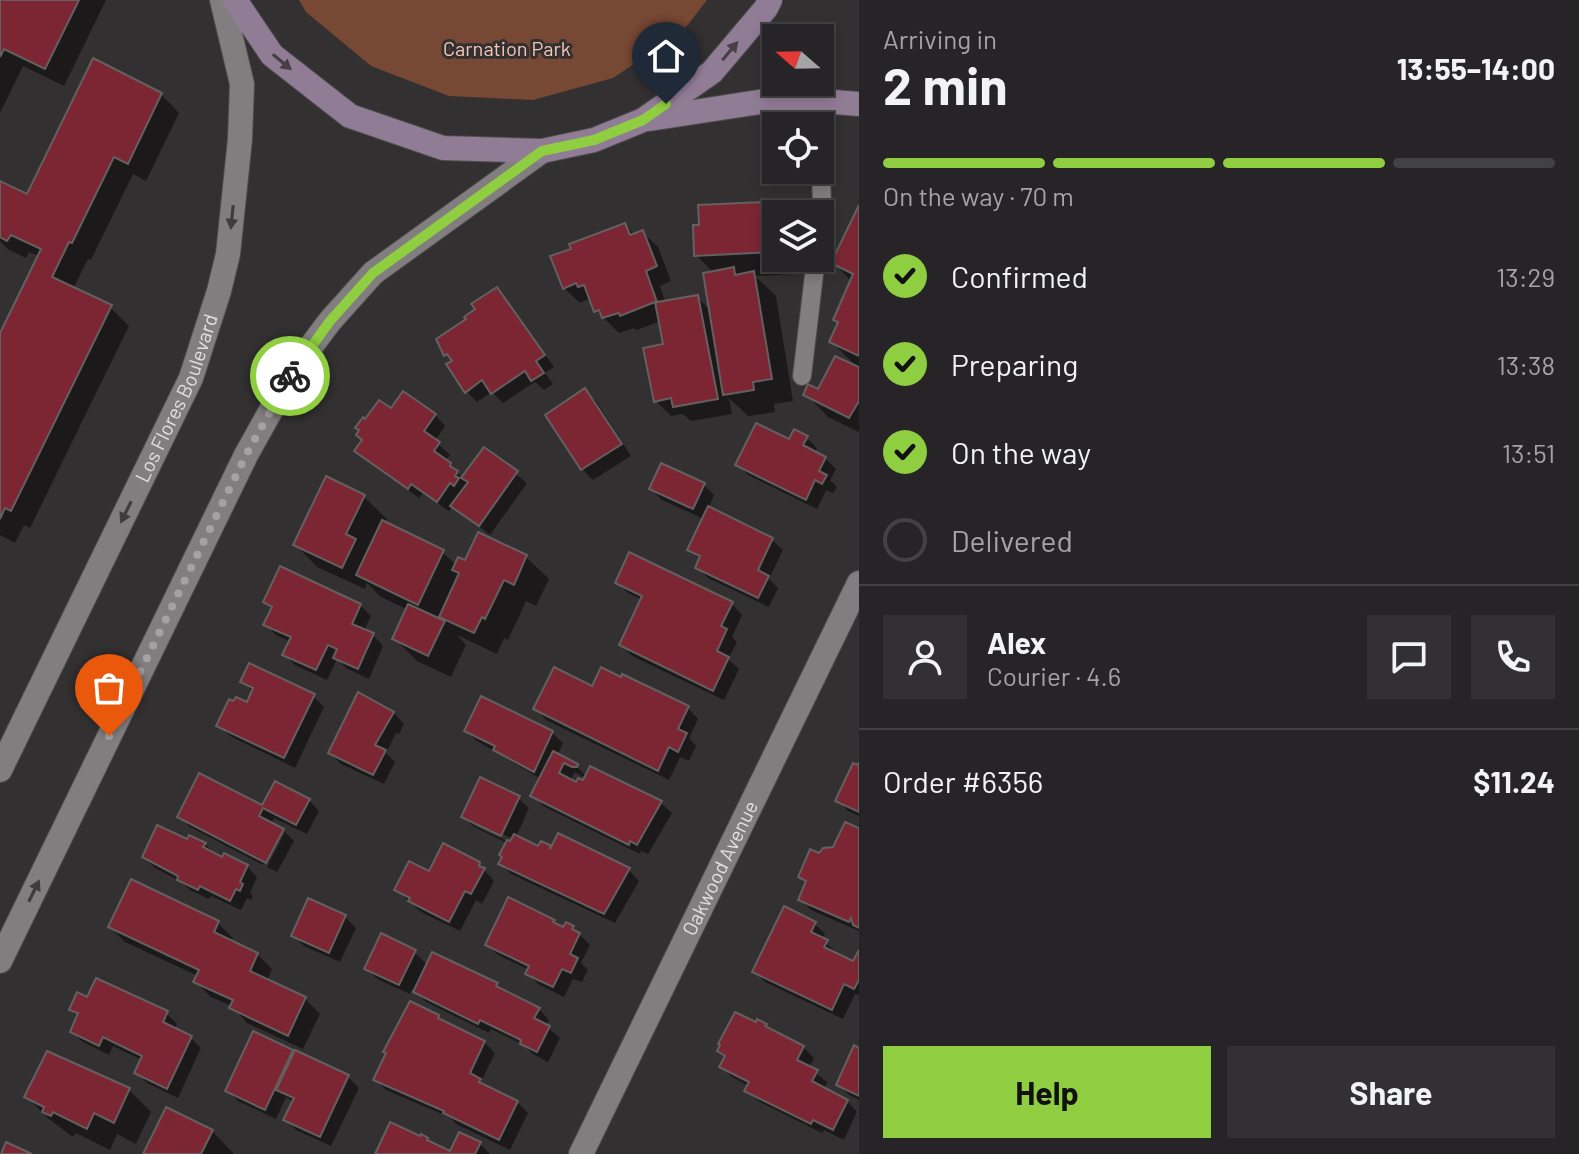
<!DOCTYPE html>
<meta charset="utf-8">
<style>
:root{--surface:#262426;--page:#323032;--text:#f1f3f6;--muted:#a4a4a7;--line:#424143;--accent:#8fcd41}
body{margin:0;font-family:Barlow,sans-serif;background:var(--page);color:var(--text);height:100vh;display:flex;flex-direction:column;font-size:30px;white-space:nowrap}
*{box-sizing:border-box;margin:0}
p{font-size:26px;color:var(--muted)}
.icon{flex:none;width:44px;height:44px;fill:none;stroke:currentColor;stroke-width:2;stroke-linecap:round;stroke-linejoin:round}
.map{position:relative;flex:1;overflow:hidden}
.drawer{display:flex;flex-direction:column;background:var(--surface);width:720px}
.drawer>*{flex:none}
.needle{width:52px;rotate:290deg}
.fabs{position:absolute;left:762px;top:24px;display:grid;gap:16px}
.fabs a{display:grid;place-items:center;width:72px;height:72px;border-radius:0px;background:var(--surface);box-shadow:0 4px 12px #0003,0 0 0 2px var(--line);font-size:40px}
.pin{position:absolute;display:grid;place-items:center;width:68px;height:68px;color:#fff;margin:-82px -34px;border-radius:50% 50% 50% 0;rotate:-45deg;box-shadow:0 0 8px #0007}
.pin .icon{rotate:45deg}
.courier{position:absolute;display:grid;place-items:center;width:80px;height:80px;margin:-40px;border:6px solid #8fcd41;border-radius:50%;background:#fff;color:#222;box-shadow:0 2px 10px #0007}
.overview em{font-style:normal;font-weight:700}
.overview div{display:flex;flex-direction:column-reverse}
.overview{display:flex;align-items:center;justify-content:space-between;height:136px;padding:0 24px}
h1{font-size:52px;font-weight:700;line-height:60px}
.bar{display:grid;grid-template-columns:repeat(4,1fr);gap:12px 8px;align-content:center;height:96px;padding:0 24px}
.bar i{height:10px;border-radius:6px;background:var(--line)}
.bar .selected{background:var(--accent)}
.bar p{grid-column:span 4}
.line{display:flex;align-items:center;gap:20px;padding:0 24px;border-top:2px solid var(--line)}
.line div{flex:1}
.round{display:grid;place-items:center;flex:none;width:84px;height:84px;border-radius:0px;background:var(--page)}
ol{padding:0 24px;list-style:none}
li{display:flex;align-items:center;gap:24px;height:88px}
li p{margin-inline-start:auto}
li .icon{padding:8px;border-radius:50%;background:var(--accent);color:#111;stroke-width:4}
li:last-child{color:var(--muted)}
li i{width:44px;height:44px;border:4px solid var(--line);border-radius:50%}
.cta{display:flex;gap:16px;margin-top:auto;padding:16px 24px}
.cta a{flex:1;height:92px;border-radius:0px;background:var(--accent);color:#111;font-size:32px;font-weight:700;line-height:92px;text-align:center}
.cta a+a{background:var(--page);color:var(--text)}
main{display:flex;flex:1;min-height:0}
.map>svg:first-child{display:block}
.green{fill:#774834}
.shadow{fill:#0007;fill-rule:evenodd}
.building{fill:#7c2633;stroke:#646060;stroke-width:2}
.lines{fill:none;stroke-linecap:round;stroke-linejoin:round}
.service-casing{stroke:#4e4c4d;stroke-width:20}
.minor-casing{stroke:#4e4c4d;stroke-width:26}
.secondary-casing{stroke:#4e4c4d;stroke-width:26}
.service{stroke:#827e80;stroke-width:18}
.minor{stroke:#827e80;stroke-width:24}
.secondary{stroke:#917c96;stroke-width:24}
.oneway{fill:#463f46}
.oneway2{fill:#3f3c3e}
.done{stroke:#a4a2a3;stroke-width:8;stroke-dasharray:0 14.4}
.route{stroke:#8fcd41;stroke-width:10}
.labels{text-anchor:middle;stroke-width:6;stroke-linejoin:round;paint-order:stroke}
.park-label{font-size:20px;fill:#f6c8b4;stroke:#333032}
.street-label{font-size:20px;fill:#e1dfe0;stroke:#333032}
</style>
<main>
<div class="map">
<svg width="859" height="1154" viewBox="0 0 859 1154">
<rect width="100%" height="100%" fill="#333032"/>
<!-- green -->
<path class="green" d="M299,0h408l-24,31 -70,47 -80,22 -84,-4 -78,-30 -65,-54z"/>
<!-- shadow -->
<g class="shadow">
<path d="M0,0h106l-42,86 -41,-20 -23,47z"/>
<path d="M161,94l18,19 -33,68 -13,-7 -42,86 -3,-1 -15,30 37,18 19,19 -99,202 -6,-3 -9,18 -15,-8v-197l39,-82 -10,-4 -3,6 -17,-8 -9,-9v-58l28,14z"/>
<path d="M803,202l12,12h-39v44h44v-39l5,5 1,13 7,7 1,18 25,-52v222l-31,-15 -22,-23 13,-2 39,-24 -27,-27 8,-17 -4,-5 17,-37 -18,-19v9l-79,4 21,20 17,105 -19,3 1,8 -27,4 -19,-18 3,16 -41,7 -8,-7 -12,2 -15,-15 9,-55 -4,-25 -24,9 -3,-2 -15,5 -23,-23 -5,-12 -11,5 -16,-15 61,-63 10,10 7,-3 16,15 13,34 -11,5 6,17 31,-6 14,14 3,-38 -18,-18 -1,-28z"/>
<path d="M497,290l10,10 47,67 -9,6 8,11 -9,6 -9,-8 -32,21 -11,-11 -15,10 -11,-11 -12,-29 -8,-8 23,-35z"/>
<path d="M585,391l11,10 35,55 -38,24 -11,-11 -35,-54z"/>
<path d="M392,411l43,4 10,11 -10,15 15,14 -5,6 18,18 21,-30 43,34 -37,52 -37,-30 -4,6 -26,-18 -4,5 -51,-36 -11,-11z"/>
<path d="M806,437l11,11 -3,5 11,5 11,11 -6,11 7,7 -4,6 -7,-3 -9,19 -69,-34 -10,-11z"/>
<path d="M327,478l37,19 23,22 -2,4 57,29 14,13 10,-3 13,-27 47,22 23,22 -13,27 -10,-5 -18,39 -4,-2 -7,16 -40,-19 9,10 -15,32 -34,-16 -23,-23 14,-28 -27,-13 -14,-14 -2,6 -48,-22 -22,-23z"/>
<path d="M703,484l11,11 -6,14 64,31 11,10 -14,29 9,9 -9,19 -61,-29 -11,-11 3,-7 -10,-11 14,-30 -42,-19 -11,-11z"/>
<path d="M617,582l115,22 10,11 -10,22 5,5 -9,17 11,10 -15,31 -92,-44 -10,-11 20,-45 -14,-7z"/>
<path d="M266,602l94,3 11,11 -7,15 9,4 10,11 -14,33 -23,-11 -9,-9 -10,21 -32,-15 -11,-11 7,-12 -15,-7 -10,-11 7,-15z"/>
<path d="M243,682l70,14 11,11 -29,61 -65,-32 -11,-10 29,-21 6,-12z"/>
<path d="M593,688l95,20 10,11 -9,19 7,8 -7,15 -9,-4 -11,23 -123,-60 -10,-11z"/>
<path d="M359,695l32,15 13,14 -5,10 -3,-1 -10,20 9,9 -11,22 -43,-20 -11,-11z"/>
<path d="M466,731l86,2 11,10 -6,13 17,8 11,11 -2,2 -8,-5 -5,9 91,22 11,10 -24,41 -7,-3 -1,3 -97,-48 -11,-11 9,-16 -64,-38z"/>
<path d="M859,767v49l-11,-5 -10,-11z"/>
<path d="M518,798l11,10 -13,29 23,12 3,-6 87,27 10,11 -24,42 -104,-49 -11,-10 7,-21 -33,-16 -11,-11zM473,820l38,18 -2,4 -36,-17z"/>
<path d="M309,800l10,11 -12,23 -33,-16 -3,6 13,7h-3l-18,34 -73,-38 -11,-11z"/>
<path d="M859,831v100l-48,-21 -11,-11 7,-15 -7,-7 19,-22 16,-6z"/>
<path d="M285,832l9,9 -17,31 -10,-5z"/>
<path d="M188,842l17,2 11,11 31,11 10,11 -7,16 3,3 -2,4 -4,-2 -6,12 -30,-14 -2,3 -19,-9 -10,-9 -25,-13 -11,-11z"/>
<path d="M479,864l15,17 -12,23 -6,-4 -16,31 -39,-19 -24,-22 33,-17z"/>
<path d="M345,917l11,11 -16,34 -36,-16 -11,-10z"/>
<path d="M554,921l10,8 3,-5 6,4 17,17 -9,18 7,7 -6,12 -9,-3 -9,18 -26,-13 -10,-11 1,-3 -31,-15 -10,-10z"/>
<path d="M218,923l15,15 -2,4 26,12 15,15 -5,12 38,18 15,15 -17,35 -56,-26 -15,-17 -21,-9 -16,-16 3,-5 -73,-34 -15,-15z"/>
<path d="M815,924l10,10 -3,6 15,13 -1,2 18,9 5,-10v41l-4,-1 -12,25 -78,-37 -10,-11z"/>
<path d="M414,952l14,13 69,20 7,8 35,16 10,11 -3,6 14,12 -12,24 -15,-8 -9,-9 -33,-16 -2,4 -63,-31 -14,-13 -2,5 -33,-15 -11,-10z"/>
<path d="M88,999l78,14 11,11 -3,6 17,8 10,10 -23,50 -31,-15 -10,-10 5,-13 -29,-14 -4,9 -26,-13 -11,-10 7,-16 -7,-7z"/>
<path d="M438,1017l6,6 40,19 11,11 -14,29 6,6 30,14 11,11 -18,37 -54,-26 -5,-6 -65,-28 -11,-11z"/>
<path d="M757,1024l8,1 7,7 31,15 11,11 -5,10 18,14 -3,8 23,11 10,11 -13,28 -20,-10 -2,3 -64,-32 -11,-10 2,-5 -17,-9 -10,-10 4,-9 -6,-7z"/>
<path d="M254,1033l94,44 11,11 -28,58 -35,-16 -10,-11 8,-17 -8,-5 -10,22 -38,-18 -11,-11z"/>
<path d="M859,1050v50l-10,-5 -11,-11z"/>
<path d="M48,1053l81,37 22,22 -15,32 -19,-10 -7,16 -34,-17 -3,4 -24,-18 -22,-22z"/>
<path d="M212,1131l22,23h-89z"/>
<path d="M480,1144l10,10h-39z"/>
</g>
<!-- building -->
<g class="building">
<path d="M0,0h79l-34,69 -41,-20 -4,8z"/>
<path d="M93,58l69,35 -34,71 -14,-7 -42,86 -3,-1 -17,35 60,28 -101,206 -6,-3 -5,11v-186l41,-84 -30,-14 -4,6 -7,-4v-56l27,13z"/>
<path d="M804,200l1,14h-29v38l-82,4 -1,-31h6l-1,-20z"/>
<path d="M859,205v151l-30,-14 9,-20 -5,-2 20,-46 -22,-11z"/>
<path d="M625,223l5,12 13,-5 14,36 -11,5 11,31 41,-7 20,104 -45,8 -2,-9 -17,4 -11,-54 20,-4 -8,-42 -35,14 -1,-3 -17,5 -3,-8 -5,2 -10,-27 -6,2 -2,-4 -13,6 -13,-33 21,-7 -2,-5z"/>
<path d="M734,267l1,8 19,-4 18,108 -19,3 1,8 -31,5 -20,-122z"/>
<path d="M497,287l48,68 -9,6 8,12 -13,8 -6,-10 -34,23 -9,-14 -17,13 -19,-29 6,-3 -5,-7 -3,2 -8,-17 30,-20 -2,-2 11,-8 -4,-5z"/>
<path d="M835,356l24,11v34l-10,17 -46,-23 5,-11 10,5z"/>
<path d="M585,388l37,56 -41,26 -36,-55z"/>
<path d="M403,391l33,23 -12,17 16,11 -6,9 17,12 -1,3 8,5 -3,5 4,2 -5,8 -4,-3 -13,19 -26,-18 -3,5 -54,-38 8,-11 -6,-5 3,-5 -4,-2 8,-11 2,2 14,-19 12,8z"/>
<path d="M756,423l33,16 5,-10 14,7 -5,9 23,12 -7,14 8,4 -5,9 -7,-4 -9,20 -71,-35z"/>
<path d="M484,447l34,24 -39,55 -29,-20 18,-24 -7,-4z"/>
<path d="M661,463l44,20 -12,26 -44,-20z"/>
<path d="M326,476l39,19 -19,39 10,5 -14,29 -49,-23z"/>
<path d="M708,506l65,32 -15,32 11,6 -11,22 -63,-30 5,-12 -13,-6z"/>
<path d="M382,520l62,30 -26,55 -62,-30z"/>
<path d="M478,532l49,23 -13,30 -10,-5 -19,39 -3,-2 -8,16 -35,-16 20,-44 -7,-3 6,-13 7,3z"/>
<path d="M629,552l104,50 -12,24 6,3 -10,22 12,6 -16,34 -94,-46 23,-49 -27,-13z"/>
<path d="M280,566l81,38 -9,20 22,9 -16,36 -25,-11 4,-9 -9,-4 -12,25 -34,-15 9,-18 -28,-12 9,-18 -9,-5z"/>
<path d="M408,604l37,17 -17,35 -36,-17z"/>
<path d="M249,663l66,31 -31,64 -68,-32 13,-27 4,2 3,-4 11,5 6,-14 -13,-6z"/>
<path d="M554,667l38,19 9,-19 20,10 1,-3 67,32 -11,23 9,4 -9,19 -9,-5 -11,24 -125,-62z"/>
<path d="M358,692l36,20 -19,33 11,5 -13,25 -45,-22z"/>
<path d="M481,696l72,35 -19,41 -41,-22 2,-4 -31,-15z"/>
<path d="M553,751l25,13 -1,3h-5l-8,-4 -5,10 17,9 2,-4 5,2 7,-14 72,35 -25,44 -7,-4 -1,4 -99,-49z"/>
<path d="M859,762v50l-24,-11 18,-38 5,2z"/>
<path d="M199,773l63,32 13,-24 35,18 -14,26 -33,-17 -4,8 25,13 -18,34 -89,-46z"/>
<path d="M480,777l40,19 -19,40 -40,-19z"/>
<path d="M845,822l14,6v100l-6,-3 -2,-7 -2,4 -51,-22 8,-19 -8,-4 12,-28 9,4 4,-5 10,-1z"/>
<path d="M157,825l30,14 2,-4 17,8 -3,4 19,10 2,-4 24,12 -8,17 3,2 -3,7 -4,-2 -6,12 -30,-15 -2,4 -21,-10 1,-4 -36,-19z"/>
<path d="M558,833l72,35 -26,46 -106,-50 4,-7 -3,-2 8,-15 3,1 4,-7 24,12 3,-5 9,4v4z"/>
<path d="M443,843l37,19 -1,4 6,2 -14,26 -6,-3 -16,31 -41,-21 2,-3 -16,-8 15,-29 20,10z"/>
<path d="M131,879l88,42 -5,11 44,21 -8,18 56,26 -18,39 -59,-28 4,-8 -40,-18 6,-12 -91,-43z"/>
<path d="M508,897l47,23 -2,2 10,5 3,-5 8,4 -2,3 8,4 -10,21 8,4 -7,15 -9,-4 -9,18 -28,-13 4,-8 -44,-21z"/>
<path d="M308,898l38,17 -17,38 -38,-17z"/>
<path d="M784,906l32,16 -5,10 17,8 -4,7 29,14 6,-11v30l-5,9 -10,-5 -12,26 -80,-38z"/>
<path d="M381,933l35,17 -17,35 -35,-16z"/>
<path d="M432,952l66,31 -2,3 44,22 -6,10 16,8 -13,26 -17,-8 1,-4 -41,-20 -2,4 -65,-32z"/>
<path d="M96,978l72,33 -5,11 29,14 -25,53 -33,-16 8,-17 -39,-19 -4,9 -29,-14 8,-19 -9,-3 8,-18 10,5z"/>
<path d="M410,1001l29,14 -1,3 47,23 -15,32 11,6 -2,3 39,19 -19,39 -56,-27 1,-2 -71,-31 13,-27 -3,-1z"/>
<path d="M735,1012l21,10 1,-3 10,5 -2,2 39,20 -7,14 21,10 -6,11 36,19 -15,30 -20,-10 -2,4 -67,-33 5,-9 -30,-15 6,-11 -8,-5 3,-6 -2,-1z"/>
<path d="M253,1031l40,19 -28,60 -40,-19z"/>
<path d="M854,1045l5,3v48l-23,-11z"/>
<path d="M295,1050l54,25 -29,62 -37,-17 11,-22 -18,-8z"/>
<path d="M47,1051l83,37 -16,35 -20,-10 -7,16 -34,-17 -2,4 -9,-4 2,-5 -20,-10z"/>
<path d="M166,1107l47,23 -12,24h-58z"/>
<path d="M390,1122l30,14 1,-2 7,4 -1,2 23,11 9,-19 22,10 -6,12h-100z"/>
<path d="M6,1142l26,12h-31z"/>
</g>
<g class="lines">
<!-- service casing -->
<g class="service-casing">
<g id="service">
<path d="M818,101l1,25"/>
<path d="M820,146l2,58 -2,20"/>
<path d="M802,376l14,-118"/>
</g>
</g>
<!-- minor casing -->
<g class="minor-casing">
<g id="minor">
<path id="s1" d="M0,770l191,-392 28,-87 9,-37 12,-115 2,-55 -20,-84"/>
<path d="M0,961l246,-506 48,-86 36,-48 43,-48 169,-122"/>
<path id="s2" d="M581,1154l278,-571"/>
</g>
</g>
<!-- secondary casing -->
<g class="secondary-casing">
<g id="secondary">
<path d="M235,0l37,55 78,61 93,32 99,3 52,-11 49,-20 69,-48 54,-64 4,-8"/>
<path d="M649,119l136,-21 74,6"/>
</g>
</g>
<!-- service -->
<use href="#service" class="service"/>
<!-- minor -->
<use href="#minor" class="minor"/>
<!-- secondary -->
<use href="#secondary" class="secondary"/>
</g>
<!-- one-way arrows -->
<defs><path id="oneway-solid" d="M-6-.8H1V-3.2L6.5 0L1 3.2V.8H-6Z" transform="scale(2)"/></defs>
<g class="oneway">
<use href="#oneway-solid" transform="translate(730 51) rotate(-50)"/>
<use href="#oneway-solid" transform="translate(282 62) rotate(40)"/>
</g>
<g class="oneway2">
<use href="#oneway-solid" transform="translate(232 217) rotate(96)"/>
<use href="#oneway-solid" transform="translate(126 512) rotate(116)"/>
<use href="#oneway-solid" transform="translate(34 891) rotate(-64)"/>
</g>
<g class="lines">
<!-- done -->
<path class="done" d="M109,736l137,-281 44,-79"/>
<!-- route -->
<path class="route" d="M290,376l40,-55 43,-48 169,-122 52,-11 49,-20 23,-16"/>
</g>
<g class="labels">
<!-- park labels -->
<g class="park-label">
<text x="507" y="56">Carnation Park</text>
</g>
<!-- street labels -->
<g class="street-label">
<text dy="7" stroke="none"><textPath href="#s1" startOffset="412">Los Flores Boulevard</textPath></text>
<text dy="7" stroke="none"><textPath href="#s2" startOffset="318">Oakwood Avenue</textPath></text>
</g>
</g>
</svg>
<div class="fabs">
<a><svg class="needle" viewBox="-14 -14 28 28"><path d="M0-13l5 13h-10z" fill="#e53935"/><path d="M0 13l5-13h-10z" fill="#a4a4a7"/></svg></a>
<a><svg class="icon" aria-label="locate" viewBox="0 0 24 24"><circle cx="12" cy="12" r="6"/><path d="M12 2v4M12 18v4M2 12h4M18 12h4"/></svg></a>
<a><svg class="icon" aria-label="layers" viewBox="0 0 24 24"><path d="M12 4l9 5-9 5-9-5zM3 14l9 5 9-5"/></svg></a>
</div>
<div class="pin" style="left:109px;top:736px;background:#ea580c"><svg class="icon" aria-label="bag" viewBox="0 0 24 24"><path d="M5 8h14l-1 12H6zM9 8a3 3 0 0 1 6 0"/></svg></div>
<div class="pin" style="left:666px;top:104px;background:#1f2937"><svg class="icon" aria-label="home" viewBox="0 0 24 24"><path d="M3 11l9-7 9 7M6 9v11h12V9"/></svg></div>
<div class="courier" style="left:290px;top:376px"><svg class="icon" aria-label="bike" viewBox="0 0 24 24"><circle cx="6" cy="16" r="4"/><circle cx="18" cy="16" r="4"/><path d="M6 16l4-8h5l3 8M10 8l3 8H6M13 5h3"/></svg></div>
</div>
<section class="drawer">
<div class="overview"><div><h1>2 min</h1><p>Arriving in</p></div><em>13:55–14:00</em></div>
<div class="bar"><i class="selected"></i><i class="selected"></i><i class="selected"></i><i></i><p>On the way · 70 m</p></div>
<ol>
<li><svg class="icon" aria-label="check" viewBox="0 0 24 24"><path d="M5 12l5 5 9-10"/></svg>Confirmed<p>13:29</p></li>
<li><svg class="icon" aria-label="check" viewBox="0 0 24 24"><path d="M5 12l5 5 9-10"/></svg>Preparing<p>13:38</p></li>
<li><svg class="icon" aria-label="check" viewBox="0 0 24 24"><path d="M5 12l5 5 9-10"/></svg>On the way<p>13:51</p></li>
<li><i></i>Delivered</li>
</ol>
<div class="line" style="height:144px"><a class="round"><svg class="icon" aria-label="person" viewBox="0 0 24 24"><circle cx="12" cy="8" r="4"/><path d="M4 21q1-7 8-7t8 7"/></svg></a><div><b>Alex</b><p>Courier · 4.6</p></div><a class="round"><svg class="icon" aria-label="chat" viewBox="0 0 24 24"><path d="M4 5h16v11H9l-5 4z"/></svg></a><a class="round"><svg class="icon" aria-label="phone" viewBox="0 0 24 24"><path d="M5 4h4l2 5-3 2q2 4 5 5l2-3 5 2v4C11 20 4 13 5 4z"/></svg></a></div>
<div class="line" style="height:104px"><div>Order #6356</div><b>$11.24</b></div>
<div class="cta"><a>Help</a><a>Share</a></div>
</section>
</main>
